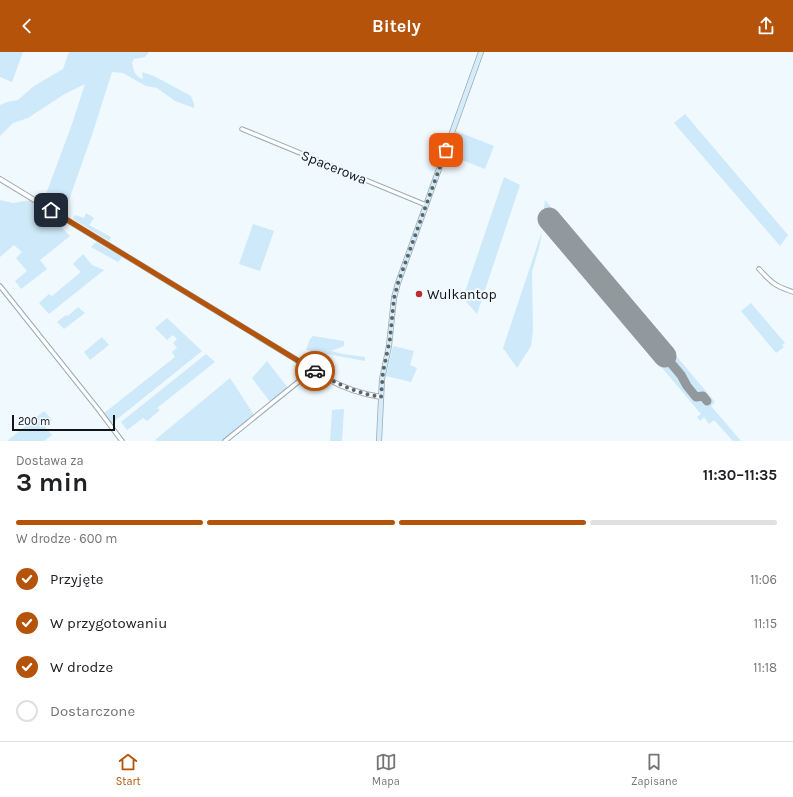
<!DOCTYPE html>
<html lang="pl">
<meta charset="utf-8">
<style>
:root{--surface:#fff;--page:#f6f6f6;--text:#202124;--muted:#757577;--line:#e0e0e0;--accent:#b45309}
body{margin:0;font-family:Karla,sans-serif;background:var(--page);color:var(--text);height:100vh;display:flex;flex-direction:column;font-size:15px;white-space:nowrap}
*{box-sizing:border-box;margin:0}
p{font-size:13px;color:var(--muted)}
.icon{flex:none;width:22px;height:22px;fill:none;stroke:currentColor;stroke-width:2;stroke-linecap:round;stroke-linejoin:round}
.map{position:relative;height:389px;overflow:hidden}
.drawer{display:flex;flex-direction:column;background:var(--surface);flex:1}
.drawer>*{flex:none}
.scale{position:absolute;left:12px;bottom:10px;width:103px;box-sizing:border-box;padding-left:4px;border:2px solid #101518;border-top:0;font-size:11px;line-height:14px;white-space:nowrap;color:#101518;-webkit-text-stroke:3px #f0f9fe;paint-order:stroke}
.pin{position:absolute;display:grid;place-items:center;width:34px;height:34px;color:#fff;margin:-17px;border-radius:8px;box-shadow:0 2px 6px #0006}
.courier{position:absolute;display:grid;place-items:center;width:40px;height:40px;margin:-20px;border:3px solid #b45309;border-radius:50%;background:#fff;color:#222;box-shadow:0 1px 5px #0007}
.headline em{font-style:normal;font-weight:700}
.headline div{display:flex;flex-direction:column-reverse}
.headline{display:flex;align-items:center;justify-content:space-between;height:68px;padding:0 16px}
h1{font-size:26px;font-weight:700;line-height:30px}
.bar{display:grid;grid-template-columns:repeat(4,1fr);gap:6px 4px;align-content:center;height:48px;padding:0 16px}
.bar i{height:5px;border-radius:3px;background:var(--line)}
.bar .selected{background:var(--accent)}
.bar p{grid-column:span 4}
ol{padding:0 16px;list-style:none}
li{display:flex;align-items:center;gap:12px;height:44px}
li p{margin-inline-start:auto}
li .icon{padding:4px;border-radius:50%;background:var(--accent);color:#fff;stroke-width:4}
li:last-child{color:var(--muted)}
li i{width:22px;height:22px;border:2px solid var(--line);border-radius:50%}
header{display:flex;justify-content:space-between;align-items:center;height:52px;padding:0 16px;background:var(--accent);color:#fff;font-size:18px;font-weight:700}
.tabs{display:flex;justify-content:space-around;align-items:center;height:56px;border-top:1px solid var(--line);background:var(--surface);font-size:11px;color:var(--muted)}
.tabs a{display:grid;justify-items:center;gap:2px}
.tabs .selected{color:var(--accent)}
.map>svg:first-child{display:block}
.green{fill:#cee9f9}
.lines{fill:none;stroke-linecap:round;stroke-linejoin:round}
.taxiway{stroke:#92999d;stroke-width:9}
.runway{stroke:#92999d;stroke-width:23}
.minor-casing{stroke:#9dabb2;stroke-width:5.5}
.tertiary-casing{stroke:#9dabb2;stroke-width:6}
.secondary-casing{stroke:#9dabb2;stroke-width:6}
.minor{stroke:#fff;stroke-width:3.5}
.tertiary{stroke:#fff;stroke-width:4}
.secondary{stroke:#d5edfa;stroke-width:4.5}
.done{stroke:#5e6568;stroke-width:4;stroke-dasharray:0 7.2}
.route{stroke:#b45309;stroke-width:5}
.poi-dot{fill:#bc2c35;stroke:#f0f9fe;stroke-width:1.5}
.labels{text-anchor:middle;stroke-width:4;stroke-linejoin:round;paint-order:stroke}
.street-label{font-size:14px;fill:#101518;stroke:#f0f9fe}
.poi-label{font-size:14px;fill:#101518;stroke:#f0f9fe;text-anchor:start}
</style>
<header><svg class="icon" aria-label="back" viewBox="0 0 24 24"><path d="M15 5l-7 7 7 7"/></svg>Bitely<svg class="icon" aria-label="share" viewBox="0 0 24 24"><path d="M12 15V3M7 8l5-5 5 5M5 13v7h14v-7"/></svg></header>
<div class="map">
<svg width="793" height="389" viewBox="0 0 793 389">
<rect width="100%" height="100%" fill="#f0f9fe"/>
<!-- green -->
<g class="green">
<path d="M0,0h23l-11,30 -12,-5z"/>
<path d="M69,0h80l-4,5 -11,2 -2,4c2,8 2,13 11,16l-1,-7 12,4 37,20 3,8v4l-19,-7 -18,-13 -11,-2 -23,-13 -11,-1 -20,63 -28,79 -21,-12 28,-75 14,-43 -22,11 -35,23 -15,5 -13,13v-31l7,-3 11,-2 16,-14 29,-17z"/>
<path d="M685,62l103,121 -8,11 -106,-123z"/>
<path d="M456,79l38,15 -9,23 -26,-10 -13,-4z"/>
<path d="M504,125l16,8 -43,129 -14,-16z"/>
<path d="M0,148l13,3 18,-3 26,18 5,6 -2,2 10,10 -30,24 7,9 -26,20 -6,-8 12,-10 -11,-13 6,-6 -8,-7 -14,12z"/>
<path d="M545,148l170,202 -4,4 30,35h-8l-19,-21 -5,4 -5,-7 -4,4 -3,-4 4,-3 -159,-189z"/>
<path d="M86,161l8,5 -5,7 22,12 -2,4 -36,-22 2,-4 9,3z"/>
<path d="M253,172l21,7 -14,40 -21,-7z"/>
<path d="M542,179l-2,13 -8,28 1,58 -2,16 -14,22 -14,-20z"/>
<path d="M96,190l26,15 -4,5 -27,-15z"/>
<path d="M83,202l9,11 12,5 -55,44 -10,-11 10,-9 3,2 29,-24 -8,-8z"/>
<path d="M751,251l34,40 -3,2 2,2 -8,6 -35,-42z"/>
<path d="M78,255l7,6 -21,16 -7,-7 9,-7 2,1z"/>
<path d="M167,266l35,33 -91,73 -8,-10 72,-57 -3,-5 5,-4 -4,-5 4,-4 -4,-4 -6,5 -12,-12z"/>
<path d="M313,284l31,5v5l-13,5 12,3 22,3v4l-59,-11 4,-11z"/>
<path d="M102,285l7,8 -19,15 -6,-8z"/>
<path d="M393,294l21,5 -4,14 7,3 -6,14 -25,-6z"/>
<path d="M206,302l9,8 -58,46 3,2 -13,11 -4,-3 -16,12 -6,-8z"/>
<path d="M267,309l21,27 -18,14 -18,-24z"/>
<path d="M230,326l24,37 -32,26h-66l-1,-1z"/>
<path d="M344,357l-2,32h-12l2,-31z"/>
<path d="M44,359l8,9 -8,6 8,9 -8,6h-37z"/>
</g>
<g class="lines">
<!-- taxiway -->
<path class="taxiway" d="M665,304l16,19 6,11 9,11 7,-1 4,5"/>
<!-- runway -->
<path class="runway" d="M549,167l116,137"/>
<!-- minor casing -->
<g class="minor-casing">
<g id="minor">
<path d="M242,77l184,76"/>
<path d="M759,217c13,14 16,17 34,23"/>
<path d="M0,234l98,123 24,32"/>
<path d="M225,389l88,-71"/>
</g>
</g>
<!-- tertiary casing -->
<g class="tertiary-casing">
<path id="tertiary" d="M0,127l328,200c17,10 34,15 53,18"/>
</g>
<!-- secondary casing -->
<g class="secondary-casing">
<path id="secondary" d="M379,389l3,-62 7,-33 5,-48 4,-15 83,-231"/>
</g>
<!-- minor -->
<use href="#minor" class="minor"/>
<!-- tertiary -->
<use href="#tertiary" class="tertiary"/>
<!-- secondary -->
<use href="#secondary" class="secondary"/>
</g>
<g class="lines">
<!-- done -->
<path class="done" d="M315,319c21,13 42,22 66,26l2,-25 7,-33 4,-41 4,-15 48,-133"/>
<!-- route -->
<path class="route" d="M51,158l264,161"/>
</g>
<!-- markers -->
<circle class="poi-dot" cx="419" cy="242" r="4"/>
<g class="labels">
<!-- street labels -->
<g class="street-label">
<text transform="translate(334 115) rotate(22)" y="5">Spacerowa</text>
</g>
<!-- poi labels -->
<g class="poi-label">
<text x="427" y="247">Wulkantop</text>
</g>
</g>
</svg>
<div class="scale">200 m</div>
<div class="pin" style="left:446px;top:98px;background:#ea580c"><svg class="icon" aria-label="bag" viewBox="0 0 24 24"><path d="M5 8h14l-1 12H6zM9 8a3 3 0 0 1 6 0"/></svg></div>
<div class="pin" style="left:51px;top:158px;background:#1f2937"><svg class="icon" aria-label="home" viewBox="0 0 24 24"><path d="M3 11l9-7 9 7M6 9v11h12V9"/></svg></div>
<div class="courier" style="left:315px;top:319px"><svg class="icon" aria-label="car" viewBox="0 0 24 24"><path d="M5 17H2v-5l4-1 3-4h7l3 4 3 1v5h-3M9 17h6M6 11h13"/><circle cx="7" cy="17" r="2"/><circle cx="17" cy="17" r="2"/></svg></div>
</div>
<section class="drawer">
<div class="headline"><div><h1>3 min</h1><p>Dostawa za</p></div><em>11:30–11:35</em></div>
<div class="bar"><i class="selected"></i><i class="selected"></i><i class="selected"></i><i></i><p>W drodze · 600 m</p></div>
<ol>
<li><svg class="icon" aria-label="check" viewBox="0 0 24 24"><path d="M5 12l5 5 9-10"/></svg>Przyjęte<p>11:06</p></li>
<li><svg class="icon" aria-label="check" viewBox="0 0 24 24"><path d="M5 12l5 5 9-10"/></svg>W przygotowaniu<p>11:15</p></li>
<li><svg class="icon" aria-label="check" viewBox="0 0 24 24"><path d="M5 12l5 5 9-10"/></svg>W drodze<p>11:18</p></li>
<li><i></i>Dostarczone</li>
</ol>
</section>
<nav class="tabs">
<a class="selected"><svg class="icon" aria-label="home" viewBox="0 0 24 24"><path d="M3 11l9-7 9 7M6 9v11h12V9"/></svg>Start</a>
<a><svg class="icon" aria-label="map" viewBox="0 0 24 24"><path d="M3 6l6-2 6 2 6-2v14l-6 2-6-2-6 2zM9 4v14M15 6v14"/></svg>Mapa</a>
<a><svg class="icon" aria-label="saved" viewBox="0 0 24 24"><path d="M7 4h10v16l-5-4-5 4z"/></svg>Zapisane</a>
</nav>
